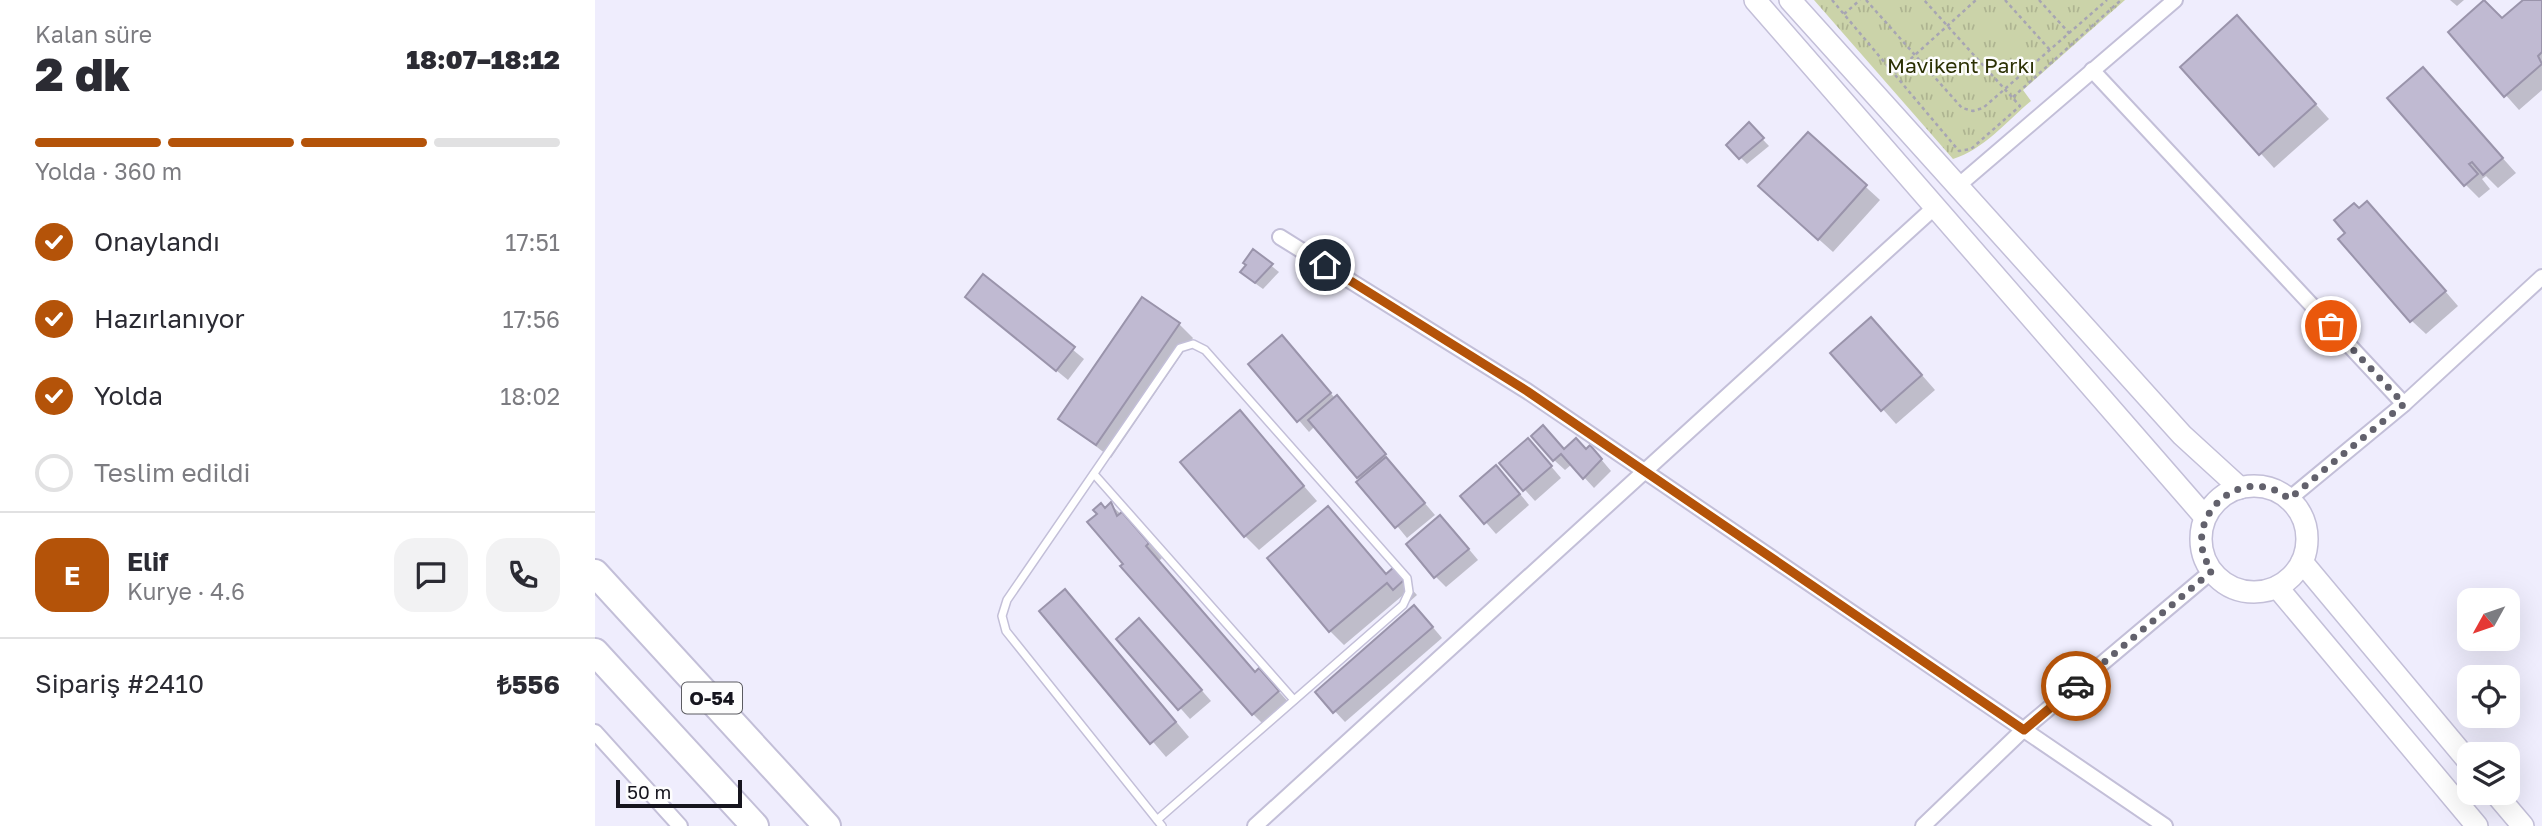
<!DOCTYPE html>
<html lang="tr">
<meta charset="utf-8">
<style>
:root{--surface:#fff;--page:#f2f2f3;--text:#2b2b33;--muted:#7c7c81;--line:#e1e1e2;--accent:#b45309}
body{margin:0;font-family:"Golos Text",sans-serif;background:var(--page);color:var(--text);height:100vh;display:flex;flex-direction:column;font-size:26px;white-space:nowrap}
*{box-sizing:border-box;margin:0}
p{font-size:23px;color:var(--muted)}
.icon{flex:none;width:38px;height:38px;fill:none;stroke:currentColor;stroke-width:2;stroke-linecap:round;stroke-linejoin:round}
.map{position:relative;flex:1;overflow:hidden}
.drawer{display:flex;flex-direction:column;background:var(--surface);width:595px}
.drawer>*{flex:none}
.needle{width:46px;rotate:230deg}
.controls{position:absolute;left:1862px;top:588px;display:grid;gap:14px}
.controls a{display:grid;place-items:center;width:63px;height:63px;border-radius:14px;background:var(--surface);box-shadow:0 7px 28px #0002;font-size:35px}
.scale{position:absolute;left:21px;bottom:18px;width:126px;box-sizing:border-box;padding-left:7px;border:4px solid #16151e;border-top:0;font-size:19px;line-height:24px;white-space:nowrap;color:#16151e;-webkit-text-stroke:5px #fdfdfd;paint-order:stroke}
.pin{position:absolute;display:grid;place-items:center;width:60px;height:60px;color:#fff;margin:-30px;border:4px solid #fff;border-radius:50%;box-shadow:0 2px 7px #0007}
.courier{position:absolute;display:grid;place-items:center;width:70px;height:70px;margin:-35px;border:5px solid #b45309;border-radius:50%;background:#fff;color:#222;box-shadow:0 2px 9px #0007}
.overview em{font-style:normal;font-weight:800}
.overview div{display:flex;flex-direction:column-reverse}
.overview{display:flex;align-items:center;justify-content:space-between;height:119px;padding:0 35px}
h1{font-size:46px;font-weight:800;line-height:52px}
.bar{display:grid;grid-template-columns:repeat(4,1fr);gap:10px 7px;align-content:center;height:84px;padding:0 35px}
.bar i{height:9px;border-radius:5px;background:var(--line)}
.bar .selected{background:var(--accent)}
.bar p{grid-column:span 4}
.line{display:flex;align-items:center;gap:18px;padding:0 35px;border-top:2px solid var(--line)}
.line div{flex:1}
.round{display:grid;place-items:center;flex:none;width:74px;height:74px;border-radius:21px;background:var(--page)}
ol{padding:0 35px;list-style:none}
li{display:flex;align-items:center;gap:21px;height:77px}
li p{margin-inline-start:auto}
li .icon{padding:7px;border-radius:50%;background:var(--accent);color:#fff;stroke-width:4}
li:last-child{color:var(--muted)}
li i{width:38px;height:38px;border:4px solid var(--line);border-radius:50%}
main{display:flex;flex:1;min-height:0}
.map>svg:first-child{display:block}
.park{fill:url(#park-tufts)}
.shadow{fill:#0003}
.building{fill:#c0bad2;stroke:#9a94ab;stroke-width:2}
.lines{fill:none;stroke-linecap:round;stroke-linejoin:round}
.lane-casing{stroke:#c3bfd8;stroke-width:10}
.street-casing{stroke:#c3bfd8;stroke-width:18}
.secondary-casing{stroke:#c3bfd8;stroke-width:24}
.highway-casing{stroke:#c3bfd8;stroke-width:30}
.path{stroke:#a7a5b3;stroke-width:2.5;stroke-dasharray:3.5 3.5;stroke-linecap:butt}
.lane{stroke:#fff;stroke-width:7}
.street{stroke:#fff;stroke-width:14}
.secondary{stroke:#fff;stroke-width:21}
.highway{stroke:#fff;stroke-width:26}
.done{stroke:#62616c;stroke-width:7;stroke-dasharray:0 12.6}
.route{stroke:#b45309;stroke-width:9}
.labels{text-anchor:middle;stroke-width:5;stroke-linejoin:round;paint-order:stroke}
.shield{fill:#fdfdfd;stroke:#5b5b61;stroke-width:2}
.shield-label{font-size:19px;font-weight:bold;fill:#16151e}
.park-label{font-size:21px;fill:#2c3104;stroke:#fdfdfd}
</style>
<main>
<section class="drawer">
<div class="overview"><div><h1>2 dk</h1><p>Kalan süre</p></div><em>18:07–18:12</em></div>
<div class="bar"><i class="selected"></i><i class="selected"></i><i class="selected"></i><i></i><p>Yolda · 360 m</p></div>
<ol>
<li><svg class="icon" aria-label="check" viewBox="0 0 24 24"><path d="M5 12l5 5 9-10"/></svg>Onaylandı<p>17:51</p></li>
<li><svg class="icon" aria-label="check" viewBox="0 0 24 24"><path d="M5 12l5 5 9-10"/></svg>Hazırlanıyor<p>17:56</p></li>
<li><svg class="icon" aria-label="check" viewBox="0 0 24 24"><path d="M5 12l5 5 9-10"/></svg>Yolda<p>18:02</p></li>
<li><i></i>Teslim edildi</li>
</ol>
<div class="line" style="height:126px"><b class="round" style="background:var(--accent);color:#fff">E</b><div><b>Elif</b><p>Kurye · 4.6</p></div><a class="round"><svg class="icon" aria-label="chat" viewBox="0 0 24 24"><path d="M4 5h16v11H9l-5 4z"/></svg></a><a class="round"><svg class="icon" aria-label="phone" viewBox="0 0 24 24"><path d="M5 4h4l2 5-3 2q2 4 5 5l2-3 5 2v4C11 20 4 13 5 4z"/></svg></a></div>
<div class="line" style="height:91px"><div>Sipariş #2410</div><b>₺556</b></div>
</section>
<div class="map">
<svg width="1947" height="826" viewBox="0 0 1947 826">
<defs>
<pattern id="park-tufts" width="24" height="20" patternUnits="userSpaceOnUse" patternTransform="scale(1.75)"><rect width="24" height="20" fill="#cbd3a9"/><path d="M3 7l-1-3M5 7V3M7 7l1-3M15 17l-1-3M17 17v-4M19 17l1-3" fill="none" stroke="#aeb491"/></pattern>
</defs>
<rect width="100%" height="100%" fill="#efedfd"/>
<!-- park -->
<path class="park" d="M1219,0h311l-102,90 8,11c-24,20 -48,49 -78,58z"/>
<!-- shadow -->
<g class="shadow">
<path d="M1855,0h14l-7,6z"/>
<path d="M1931,0h16v90l-23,20 -69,-78 35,-31 18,19z"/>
<path d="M1656,32l78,87 -55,49 -92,-101z"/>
<path d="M1828,69l93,104 -18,15 -12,-12 -4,3 8,10 -11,9 -14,-14z"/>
<path d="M1154,125l20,21 -22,18 -19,-19z"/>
<path d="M1213,134l72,66 -47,52 -58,-52z"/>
<path d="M1764,210l22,7 77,89 -32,28 -14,-13z"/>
<path d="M658,251l26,21 -16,17 -14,-10z"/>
<path d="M388,276l101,83 -16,21 -101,-83z"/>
<path d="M584,324l14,14 -82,120 -50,-39z"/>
<path d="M1290,333l50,57 -39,34 -63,-71z"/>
<path d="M697,348l143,167 -28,23 -92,-112 -6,6 -59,-68z"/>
<path d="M645,413l77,88 -58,49 -14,-14z"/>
<path d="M969,450l36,8 11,13 -17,17 -22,-24 -7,6 -11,-10z"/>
<path d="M943,451l23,27 -26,23 -34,-38z"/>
<path d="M912,478l22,27 -33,29 -33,-38z"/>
<path d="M516,505l25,23 26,30 -3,3 97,112 17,12 19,21 -25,22 -14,-14 -148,-204z"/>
<path d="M733,508l59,67 7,-5 23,25 -9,8 -6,-7 -58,49 -14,-14z"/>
<path d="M856,528l27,32 -32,27 -10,-10z"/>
<path d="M484,606l110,131 -23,20 -125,-146z"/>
<path d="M830,618l17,20 -97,84 -28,-30z"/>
<path d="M555,631l61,70 -21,18 -71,-80z"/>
</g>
<!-- building -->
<g class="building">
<path d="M1889,0l18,18 21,-18h19v52l-4,4 4,8 -38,33 -56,-65z"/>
<path d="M1642,15l79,89 -57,51 -79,-88z"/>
<path d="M1828,67l80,91 -20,17 -11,-13 -3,2 9,10 -14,12 -77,-88z"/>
<path d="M1154,122l15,16 -25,21 -13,-14z"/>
<path d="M1213,132l59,53 -49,55 -60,-54z"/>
<path d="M1772,201l79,90 -36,31 -72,-83 7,-6 -11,-13 20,-17 5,5z"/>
<path d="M658,249l20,15 -18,19 -15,-11 6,-7 -3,-2z"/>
<path d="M388,274l92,73 -19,24 -91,-74z"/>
<path d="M547,297l38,26 -84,122 -38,-26z"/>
<path d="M1276,317l51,58 -41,36 -51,-58z"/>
<path d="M687,335l49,58 -34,29 -49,-58z"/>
<path d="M742,395l49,59 -29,24 -49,-58z"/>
<path d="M645,410l64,76 -60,51 -64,-75z"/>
<path d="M948,425l21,24 12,-11 10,11 4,-4 12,14 -19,20 -22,-25 -8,7 -22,-25z"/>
<path d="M933,438l24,28 -29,25 -24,-28z"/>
<path d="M791,457l39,46 -30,25 -39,-46z"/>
<path d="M901,465l24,29 -36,30 -24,-28z"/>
<path d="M516,502l6,14 5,-4 27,31 -3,3 109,126 4,-4 20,23 -27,24 -132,-149 3,-2 -36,-42 10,-8 -4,-4 8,-7 4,5z"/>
<path d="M733,506l58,68 8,-7 10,13 -11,10 -6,-7 -58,49 -62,-74z"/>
<path d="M845,515l29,34 -35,29 -28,-34z"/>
<path d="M470,589l111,133 -26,22 -111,-133z"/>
<path d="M819,605l19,22 -100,86 -18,-21z"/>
<path d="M544,618l63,72 -24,20 -62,-71z"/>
</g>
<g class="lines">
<!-- lane casing -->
<g class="lane-casing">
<g id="lane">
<path d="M499,474l200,226"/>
<path d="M562,820l246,-215 6,-13 -2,-14 -202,-228 -12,-6 -13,4 -173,252 -5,16 4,15 156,195"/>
</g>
</g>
<!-- street casing -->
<g class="street-casing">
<g id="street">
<path d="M1497,70l312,334"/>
<path d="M1364,185l216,-185"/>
<path d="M685,237l247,154 638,435"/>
<path d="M1694,499l115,-95 138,-127"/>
<path d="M0,732l85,94"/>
<path d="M660,826l681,-620"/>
<path d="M1328,826l100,-96 189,-159"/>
</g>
</g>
<!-- secondary casing -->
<g class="secondary-casing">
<g id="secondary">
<path d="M1160,0l450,517"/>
<path d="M1195,0l392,435 58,53"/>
<circle cx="1659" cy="539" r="53"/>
<path d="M1707,562l167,200"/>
<path d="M1682,587l200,239"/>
<path d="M1900,793l28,33"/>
</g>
</g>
<!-- highway casing -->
<g class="highway-casing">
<g id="highway">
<path d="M0,573l232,253"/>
<path d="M0,652l160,174"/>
</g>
</g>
<!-- path -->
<g class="path">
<path d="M1237,0l127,151 12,-2 49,-43 -96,-106"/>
<path d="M1271,0l96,108 11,3 10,-3 124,-108"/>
<path d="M1410,0l45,50"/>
<path d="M1444,0l31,34"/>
<path d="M1249,14l16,-14"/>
<path d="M1300,73l81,-73"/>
<path d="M1418,97l108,-97"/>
</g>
<!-- lane -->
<use href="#lane" class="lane"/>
<!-- street -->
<use href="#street" class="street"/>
<!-- secondary -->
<use href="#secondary" class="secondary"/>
<!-- highway -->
<use href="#highway" class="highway"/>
</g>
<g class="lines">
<!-- done -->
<path class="done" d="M1481,686l136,-115c-36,-50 29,-112 77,-72l115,-95 -73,-78"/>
<!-- route -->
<path class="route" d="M730,265l202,126 497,339 52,-44"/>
</g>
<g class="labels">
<!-- shield labels -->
<rect class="shield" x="87" y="682.5" width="60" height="31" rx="5"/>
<g class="shield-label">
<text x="117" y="705">O-54</text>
</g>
<!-- park labels -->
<g class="park-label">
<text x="1366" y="73">Mavikent Parkı</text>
</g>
</g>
</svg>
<div class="controls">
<a><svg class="needle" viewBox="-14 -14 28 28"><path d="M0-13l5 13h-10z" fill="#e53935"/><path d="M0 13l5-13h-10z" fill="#7c7c81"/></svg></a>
<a><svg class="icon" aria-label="locate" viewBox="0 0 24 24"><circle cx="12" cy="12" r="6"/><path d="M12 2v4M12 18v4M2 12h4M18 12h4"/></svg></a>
<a><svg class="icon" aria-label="layers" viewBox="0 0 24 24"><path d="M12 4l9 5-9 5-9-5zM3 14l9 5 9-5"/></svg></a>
</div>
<div class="scale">50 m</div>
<div class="pin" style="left:1736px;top:326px;background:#ea580c"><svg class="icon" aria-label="bag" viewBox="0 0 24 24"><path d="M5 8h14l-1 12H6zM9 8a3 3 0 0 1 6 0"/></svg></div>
<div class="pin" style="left:730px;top:265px;background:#1f2937"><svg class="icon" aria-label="home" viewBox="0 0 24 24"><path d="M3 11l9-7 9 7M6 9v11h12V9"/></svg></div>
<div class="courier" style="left:1481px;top:686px"><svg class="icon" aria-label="car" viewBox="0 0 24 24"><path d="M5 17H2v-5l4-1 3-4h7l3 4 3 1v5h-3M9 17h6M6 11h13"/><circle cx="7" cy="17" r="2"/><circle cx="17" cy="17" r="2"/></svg></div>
</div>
</main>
